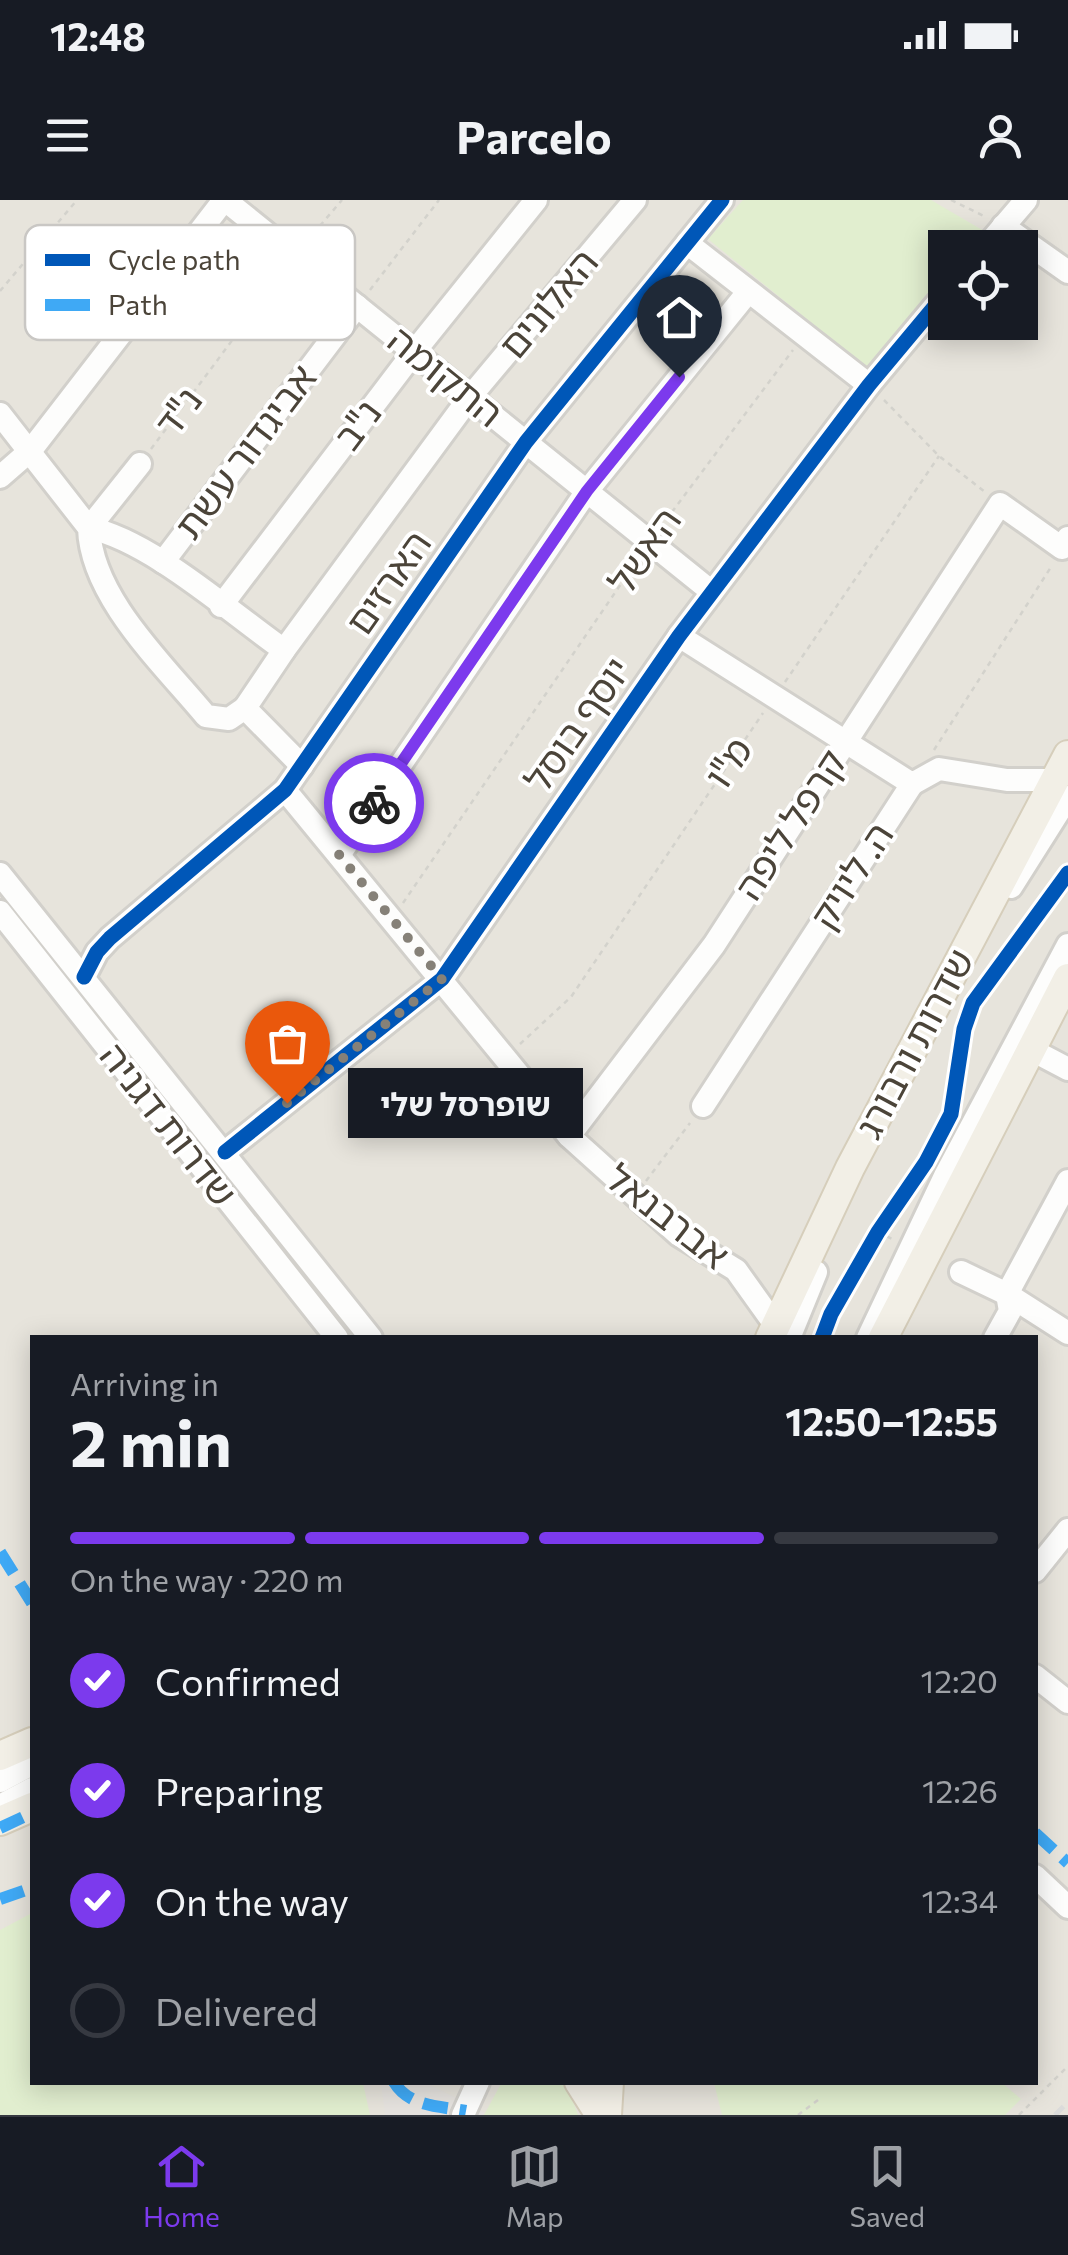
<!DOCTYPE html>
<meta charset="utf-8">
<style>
:root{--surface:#171b24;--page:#242831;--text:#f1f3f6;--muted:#9ea1a6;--line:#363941;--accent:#7c3aed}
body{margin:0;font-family:Commissioner,"Noto Sans Hebrew",sans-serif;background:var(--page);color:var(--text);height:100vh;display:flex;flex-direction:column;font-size:38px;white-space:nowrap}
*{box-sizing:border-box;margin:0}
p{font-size:32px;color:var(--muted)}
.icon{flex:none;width:55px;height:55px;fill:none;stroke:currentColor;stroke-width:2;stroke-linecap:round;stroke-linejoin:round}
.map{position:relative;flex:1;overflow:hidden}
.panel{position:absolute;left:30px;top:1135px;width:1008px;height:750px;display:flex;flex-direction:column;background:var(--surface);border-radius:0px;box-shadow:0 5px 25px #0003}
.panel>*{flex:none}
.fabs{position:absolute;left:928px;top:30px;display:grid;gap:20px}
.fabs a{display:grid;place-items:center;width:110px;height:110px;border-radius:0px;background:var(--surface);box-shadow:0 5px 25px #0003;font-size:50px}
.pin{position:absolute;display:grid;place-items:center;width:85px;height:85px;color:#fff;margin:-102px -42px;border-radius:50% 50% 50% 0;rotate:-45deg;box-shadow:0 0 10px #0007}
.pin .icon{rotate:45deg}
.courier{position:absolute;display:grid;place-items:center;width:100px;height:100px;margin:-50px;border:8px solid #7c3aed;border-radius:50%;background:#fff;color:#222;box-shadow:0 2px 12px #0007}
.bubble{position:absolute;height:70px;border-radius:0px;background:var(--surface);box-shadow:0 5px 25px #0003;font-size:32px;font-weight:700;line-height:70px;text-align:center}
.overview em{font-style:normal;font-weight:700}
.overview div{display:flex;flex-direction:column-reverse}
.overview{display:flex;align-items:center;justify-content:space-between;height:170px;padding:0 40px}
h1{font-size:65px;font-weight:700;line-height:75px}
.bar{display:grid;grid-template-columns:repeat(4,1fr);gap:15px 10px;align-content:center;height:120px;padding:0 40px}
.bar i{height:12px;border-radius:8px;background:var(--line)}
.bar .selected{background:var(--accent)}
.bar p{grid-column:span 4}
ol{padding:0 40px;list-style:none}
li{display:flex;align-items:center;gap:30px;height:110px}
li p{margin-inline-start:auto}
li .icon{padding:10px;border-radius:50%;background:var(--accent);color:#fff;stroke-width:4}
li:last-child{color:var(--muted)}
li i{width:55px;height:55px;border:5px solid var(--line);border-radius:50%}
.status{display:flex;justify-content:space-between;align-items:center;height:70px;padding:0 50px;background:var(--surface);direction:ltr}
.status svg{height:28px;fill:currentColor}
header{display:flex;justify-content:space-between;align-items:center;height:130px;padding:0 40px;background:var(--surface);font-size:45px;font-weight:700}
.dock{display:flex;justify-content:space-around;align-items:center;height:140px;border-top:2px solid var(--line);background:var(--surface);font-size:28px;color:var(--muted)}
.dock a{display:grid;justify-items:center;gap:5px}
.dock .selected{color:var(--accent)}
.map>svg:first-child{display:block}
.residential{fill:#e7e4dc;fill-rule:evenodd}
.green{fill:#e1eecf}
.parking{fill:#e6e3df}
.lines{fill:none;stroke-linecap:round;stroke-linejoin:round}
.minor-casing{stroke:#d2d0cb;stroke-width:28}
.major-casing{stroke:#d6cebb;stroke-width:32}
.path{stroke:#d3d2cc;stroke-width:2.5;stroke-dasharray:5 5;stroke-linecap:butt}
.minor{stroke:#fdfdfc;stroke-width:22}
.major{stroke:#f2efe6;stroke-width:28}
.rail{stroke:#dbdbda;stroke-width:5;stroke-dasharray:12 12;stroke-linecap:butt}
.quiet{stroke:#3fa9f5;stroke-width:12;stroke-dasharray:25 12;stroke-linecap:butt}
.cycleway-casing{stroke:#fff;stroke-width:21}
.cycleway{stroke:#0057b8;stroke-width:15}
.done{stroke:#868178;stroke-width:10;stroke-dasharray:0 18}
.route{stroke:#7c3aed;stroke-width:12}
.labels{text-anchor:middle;stroke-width:8;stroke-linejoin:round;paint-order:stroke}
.street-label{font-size:38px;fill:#4b4439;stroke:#fff}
.key{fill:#fff;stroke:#c9c7c4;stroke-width:2.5}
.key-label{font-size:28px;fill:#4b4439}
</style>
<div class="status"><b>12:48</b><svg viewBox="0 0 49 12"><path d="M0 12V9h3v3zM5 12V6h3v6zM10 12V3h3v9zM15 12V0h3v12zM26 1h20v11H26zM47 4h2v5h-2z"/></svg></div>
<header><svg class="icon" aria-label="menu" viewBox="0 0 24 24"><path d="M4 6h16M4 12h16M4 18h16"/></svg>Parcelo<svg class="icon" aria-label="person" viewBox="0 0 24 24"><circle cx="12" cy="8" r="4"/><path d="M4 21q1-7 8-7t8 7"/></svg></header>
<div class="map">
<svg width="1068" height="1915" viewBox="0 0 1068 1915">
<rect width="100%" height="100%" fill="#f4f2ee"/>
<!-- residential -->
<path class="residential" d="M0,0h1068v1915h-1068zM945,48h75v74h-75zM32,1138h1003v744h-1003z"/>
<!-- green -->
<g class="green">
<path d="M743,0h188l53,31 -15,16 -24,1v28l-78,92 -159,-129z"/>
<path d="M32,1713v169l331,1 7,32h-370v-185z"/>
<path d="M502,1882l64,1 12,32h-94z"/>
<path d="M714,1883h288l19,16 -16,16h-283z"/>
</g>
<!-- parking -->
<path class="parking" d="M381,1883h45l58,29 -1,3h-98z"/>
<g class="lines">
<!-- minor casing -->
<g class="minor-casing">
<g id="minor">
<path d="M225,0l487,392"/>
<path d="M1003,26l65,46"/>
<path d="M687,43l182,142"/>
<path d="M985,48l41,-48"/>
<path d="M0,214l89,114c2,69 74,136 117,188l23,3 16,-11"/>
<path d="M0,277l31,-27 193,-250"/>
<path d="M89,328c61,12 142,85 195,122"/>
<path d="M89,328l51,-64"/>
<path d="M163,362l194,-256"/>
<path d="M221,406l193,-254 122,-152"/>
<path d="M679,436l233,148 27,-15 68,11h46"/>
<path d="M302,566l-57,-58 39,-58 186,-253 165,-197"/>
<path d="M285,590l284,346 110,99 57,35 40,56"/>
<path d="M339,655l248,-364 161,-199"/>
<path d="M0,674l371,464"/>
<path d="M1011,687l57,-90"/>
<path d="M0,712l337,426"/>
<path d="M84,777l13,-25 13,-14 175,-148 241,-348 196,-242"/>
<path d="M1030,849l38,20"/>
<path d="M703,906l209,-322"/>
<path d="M569,936l145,-191 286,-441 62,44 6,-10"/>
<path d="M225,952l217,-173 237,-343 190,-251 76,-91"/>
<path d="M961,1072l46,22 61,39"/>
<path d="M789,1138l27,-66"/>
<path d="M868,1138l77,-162 123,-231"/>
<path d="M995,1138l15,-27 -3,-17 61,-113"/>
<path d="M1035,1371l33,-41"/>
<path d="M1035,1476l33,26"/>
<path d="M0,1581l32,-17"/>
<path d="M0,1606l32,-17"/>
<path d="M1035,1676l33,31"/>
<path d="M463,1915l15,-33"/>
</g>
</g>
<!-- major casing -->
<g class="major-casing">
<g id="major">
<path d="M770,1138l80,-170 218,-413"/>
<path d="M883,1138l185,-360"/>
<path d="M0,1556l32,-14"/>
<path d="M0,1621l32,-14"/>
<path d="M579,1882l21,33"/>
<path d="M607,1915l2,-33"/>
</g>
</g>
<!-- path -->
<g class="path">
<path d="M951,0l33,16"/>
<path d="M307,41l35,-41"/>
<path d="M370,90l69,-90"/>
<path d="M0,91l77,-91"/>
<path d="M884,200l55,56 46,36"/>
<path d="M151,249l133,-178"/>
<path d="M660,328l133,-178"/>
<path d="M785,482l154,-226"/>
<path d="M934,550l117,-183"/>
<path d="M403,703l235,-344"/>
<path d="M520,844l51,-47 192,-284"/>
<path d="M646,981l44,-58"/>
<path d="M878,1032l16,8"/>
<path d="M823,1109l8,5"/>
<path d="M798,1915l20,-15"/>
<path d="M1019,1915l49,-49"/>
</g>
<!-- minor -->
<use href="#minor" class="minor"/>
<!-- major -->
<use href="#major" class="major"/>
<!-- rail -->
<path class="rail" d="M1055,1915l13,-13"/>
<!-- quiet -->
<g class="quiet">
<path d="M0,1352l32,51"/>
<path d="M0,1628l32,-15"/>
<path d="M1035,1633l33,30"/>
<path d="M0,1699l32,-11"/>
<path d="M394,1882c15,25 45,24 72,29"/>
</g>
<!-- cycleway casing -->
<g class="cycleway-casing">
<g id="cycleway">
<path d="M84,777l13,-25 13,-14 175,-148 241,-348 196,-242"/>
<path d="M225,952l217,-173 237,-343 190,-251 76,-91"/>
<path d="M822,1138l9,-24 47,-82 48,-70 25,-48 13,-85 9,-26 95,-130"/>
</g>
</g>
<!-- cycleway -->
<use href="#cycleway" class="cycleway"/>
</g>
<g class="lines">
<!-- done -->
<path class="done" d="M287,903l155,-124 -103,-124 35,-52"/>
<!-- route -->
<path class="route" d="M374,603l213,-312 92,-114"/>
</g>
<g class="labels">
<!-- street labels -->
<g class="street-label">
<text transform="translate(549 104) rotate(-50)" y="13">האלונים</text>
<text transform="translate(445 177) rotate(39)" y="13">התקומה</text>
<text transform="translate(179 212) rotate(-53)" y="13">נ"ד</text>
<text transform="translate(358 225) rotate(-53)" y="13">נ"ב</text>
<text transform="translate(246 252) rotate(-53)" y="13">אביגדור עשת</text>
<text transform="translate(645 351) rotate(-55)" y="13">האשל</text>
<text transform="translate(389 383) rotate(-55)" y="13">הארזים</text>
<text transform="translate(578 525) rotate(-55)" y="13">יוסף בוסל</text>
<text transform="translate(729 563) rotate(-56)" y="13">מ"ו</text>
<text transform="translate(791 625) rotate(-57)" y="13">קרפל ליפה</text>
<text transform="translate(852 676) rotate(-57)" y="13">ה. ליויק</text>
<text transform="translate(915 844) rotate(-62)" y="13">שדרות ורבורג</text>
<text transform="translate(168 925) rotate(52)" y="13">שדרות דגניה</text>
<text transform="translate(667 1017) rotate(38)" y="13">אברבנאל</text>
</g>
</g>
<!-- legend -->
<rect x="25" y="25" width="330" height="115" rx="15" class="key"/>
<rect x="45" y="54" width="45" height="12" fill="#0057b8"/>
<rect x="45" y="99" width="45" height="12" fill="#3fa9f5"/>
<g class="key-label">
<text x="108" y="70">Cycle path</text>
<text x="108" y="115">Path</text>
</g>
</svg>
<div class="fabs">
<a><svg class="icon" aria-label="locate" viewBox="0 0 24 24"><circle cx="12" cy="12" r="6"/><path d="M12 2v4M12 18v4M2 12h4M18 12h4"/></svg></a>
</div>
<div class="pin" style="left:287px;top:903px;background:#ea580c"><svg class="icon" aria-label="bag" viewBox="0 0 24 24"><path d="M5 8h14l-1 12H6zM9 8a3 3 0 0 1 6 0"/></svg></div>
<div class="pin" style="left:679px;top:177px;background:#1f2937"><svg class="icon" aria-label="home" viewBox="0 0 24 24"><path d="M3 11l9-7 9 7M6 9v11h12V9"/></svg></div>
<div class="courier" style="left:374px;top:603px"><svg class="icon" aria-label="bike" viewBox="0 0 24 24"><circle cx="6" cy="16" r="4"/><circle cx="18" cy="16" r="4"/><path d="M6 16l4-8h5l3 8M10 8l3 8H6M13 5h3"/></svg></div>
<div class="bubble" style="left:348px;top:868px;width:235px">שופרסל שלי</div>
<section class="panel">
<div class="overview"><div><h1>2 min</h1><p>Arriving in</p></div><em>12:50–12:55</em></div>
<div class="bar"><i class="selected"></i><i class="selected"></i><i class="selected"></i><i></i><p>On the way · 220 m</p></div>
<ol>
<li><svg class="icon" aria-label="check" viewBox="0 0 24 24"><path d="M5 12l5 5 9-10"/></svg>Confirmed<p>12:20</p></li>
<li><svg class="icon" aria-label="check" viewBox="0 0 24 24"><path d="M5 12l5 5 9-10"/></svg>Preparing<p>12:26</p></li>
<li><svg class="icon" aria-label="check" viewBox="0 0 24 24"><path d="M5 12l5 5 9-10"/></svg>On the way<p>12:34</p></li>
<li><i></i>Delivered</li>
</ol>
</section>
</div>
<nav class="dock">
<a class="selected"><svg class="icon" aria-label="home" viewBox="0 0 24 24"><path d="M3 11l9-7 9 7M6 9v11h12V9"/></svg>Home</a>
<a><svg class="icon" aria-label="map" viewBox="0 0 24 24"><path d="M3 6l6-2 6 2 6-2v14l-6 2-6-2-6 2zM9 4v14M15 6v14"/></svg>Map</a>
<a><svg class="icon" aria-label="saved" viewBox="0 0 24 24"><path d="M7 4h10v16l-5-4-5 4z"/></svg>Saved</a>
</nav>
